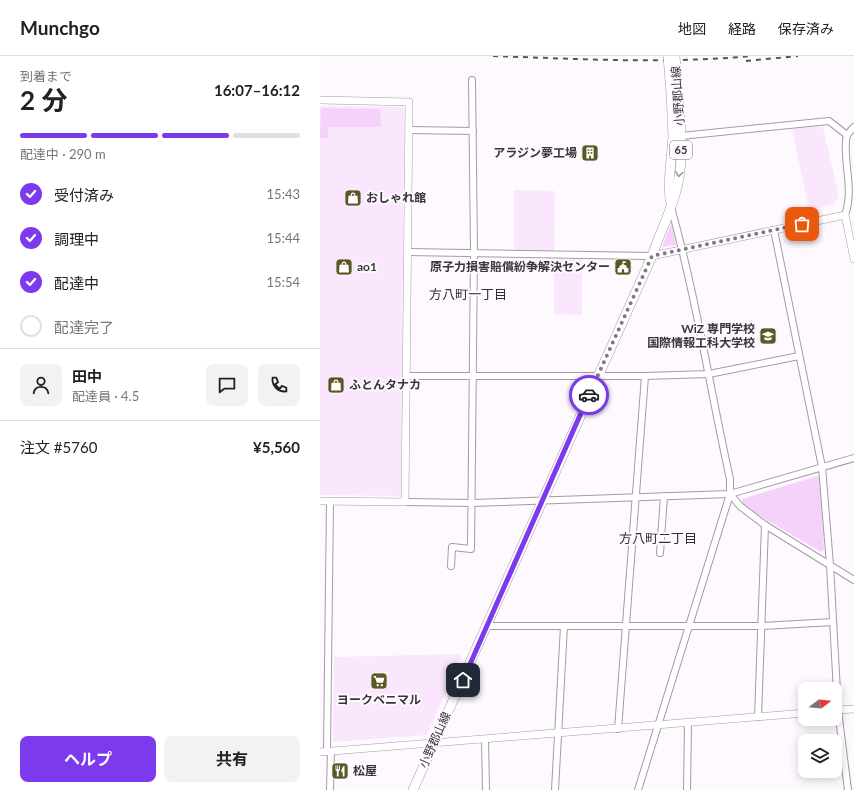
<!DOCTYPE html>
<html lang="ja">
<meta charset="utf-8">
<style>
:root{--surface:#fff;--page:#f2f2f2;--text:#222;--muted:#767676;--line:#e0e0e0;--accent:#7c3aed}
body{margin:0;font-family:Lato,"Noto Sans JP",sans-serif;background:var(--page);color:var(--text);height:100vh;display:flex;flex-direction:column;font-size:15px;white-space:nowrap}
*{box-sizing:border-box;margin:0}
p{font-size:13px;color:var(--muted)}
.icon{flex:none;width:22px;height:22px;fill:none;stroke:currentColor;stroke-width:2;stroke-linecap:round;stroke-linejoin:round}
.map{position:relative;flex:1;overflow:hidden}
.details{display:flex;flex-direction:column;background:var(--surface);width:320px}
.details>*{flex:none}
.needle{width:26px;rotate:74deg}
.tools{position:absolute;left:478px;top:626px;display:grid;gap:8px}
.tools a{display:grid;place-items:center;width:44px;height:44px;border-radius:8px;background:var(--surface);box-shadow:0 2px 10px #0003;font-size:20px}
.pin{position:absolute;display:grid;place-items:center;width:34px;height:34px;color:#fff;margin:-17px;border-radius:8px;box-shadow:0 2px 6px #0006}
.courier{position:absolute;display:grid;place-items:center;width:40px;height:40px;margin:-20px;border:3px solid #7c3aed;border-radius:50%;background:#fff;color:#222;box-shadow:0 1px 5px #0007}
.summary em{font-style:normal;font-weight:700}
.summary div{display:flex;flex-direction:column-reverse}
.summary{display:flex;align-items:center;justify-content:space-between;height:68px;padding:0 20px}
h1{font-size:26px;font-weight:700;line-height:30px}
.bar{display:grid;grid-template-columns:repeat(4,1fr);gap:6px 4px;align-content:center;height:48px;padding:0 20px}
.bar i{height:5px;border-radius:3px;background:var(--line)}
.bar .current{background:var(--accent)}
.bar p{grid-column:span 4}
.line{display:flex;align-items:center;gap:10px;padding:0 20px;border-top:1px solid var(--line)}
.line div{flex:1}
.round{display:grid;place-items:center;flex:none;width:42px;height:42px;border-radius:8px;background:var(--page)}
ol{padding:0 20px;list-style:none}
li{display:flex;align-items:center;gap:12px;height:44px}
li p{margin-inline-start:auto}
li .icon{padding:4px;border-radius:50%;background:var(--accent);color:#fff;stroke-width:4}
li:last-child{color:var(--muted)}
li i{width:22px;height:22px;border:2px solid var(--line);border-radius:50%}
.button{display:flex;gap:8px;margin-top:auto;padding:8px 20px}
.button a{flex:1;height:46px;border-radius:8px;background:var(--accent);color:#fff;font-size:16px;font-weight:700;line-height:46px;text-align:center}
.button a+a{background:var(--page);color:var(--text)}
header{display:flex;align-items:center;gap:24px;box-sizing:border-box;height:56px;padding:0 20px;background:var(--surface);border-bottom:1px solid var(--line)}
header strong{font-size:19px}
nav{display:flex;gap:22px;margin-inline-start:auto;font-size:14px}
main{display:flex;flex:1;min-height:0}
.map>svg:first-child{display:block}
.built{fill:#fae7fd}
.green{fill:#f5d2fa}
.lines{fill:none;stroke-linecap:round;stroke-linejoin:round}
.minor-casing{stroke:#a699a8;stroke-width:8}
.tertiary-casing{stroke:#a699a8;stroke-width:8}
.primary-casing{stroke:#a699a8;stroke-width:10}
.minor{stroke:#fff;stroke-width:6}
.tertiary{stroke:#fff;stroke-width:7}
.primary{stroke:#fff;stroke-width:9}
.rail{stroke:#59545a;stroke-width:2;stroke-dasharray:5 5;stroke-linecap:butt}
.primary-bridge-casing{stroke:#a699a8;stroke-width:10;stroke-linecap:butt}
.primary-bridge{stroke:#fff;stroke-width:9}
.oneway{stroke:#9c9a9d}
.done{stroke:#7f7980;stroke-width:4;stroke-dasharray:0 7.2}
.route{stroke:#7c3aed;stroke-width:5}
.labels{text-anchor:middle;stroke-width:4;stroke-linejoin:round;paint-order:stroke}
.shield{fill:#fef8ff;stroke:#757076;stroke-width:1}
.shield-label{font-size:11px;font-weight:bold;fill:#3a353b}
.street-label{font-size:12px;fill:#3a353b;stroke:#fef8ff}
.poi-label{font-size:12px;font-weight:bold;fill:#3a353b;stroke:#fef8ff;text-anchor:start}
.neighbourhood-label{font-size:13px;fill:#362b37;stroke:#fef8ff}
</style>
<header>
<strong>Munchgo</strong>
<nav><a>地図</a><a>経路</a><a>保存済み</a></nav>
</header>
<main>
<section class="details">
<div class="summary"><div><h1>2 分</h1><p>到着まで</p></div><em>16:07–16:12</em></div>
<div class="bar"><i class="current"></i><i class="current"></i><i class="current"></i><i></i><p>配達中 · 290 m</p></div>
<ol>
<li><svg class="icon" aria-label="check" viewBox="0 0 24 24"><path d="M5 12l5 5 9-10"/></svg>受付済み<p>15:43</p></li>
<li><svg class="icon" aria-label="check" viewBox="0 0 24 24"><path d="M5 12l5 5 9-10"/></svg>調理中<p>15:44</p></li>
<li><svg class="icon" aria-label="check" viewBox="0 0 24 24"><path d="M5 12l5 5 9-10"/></svg>配達中<p>15:54</p></li>
<li><i></i>配達完了</li>
</ol>
<div class="line" style="height:72px"><a class="round"><svg class="icon" aria-label="person" viewBox="0 0 24 24"><circle cx="12" cy="8" r="4"/><path d="M4 21q1-7 8-7t8 7"/></svg></a><div><b>田中</b><p>配達員 · 4.5</p></div><a class="round"><svg class="icon" aria-label="chat" viewBox="0 0 24 24"><path d="M4 5h16v11H9l-5 4z"/></svg></a><a class="round"><svg class="icon" aria-label="phone" viewBox="0 0 24 24"><path d="M5 4h4l2 5-3 2q2 4 5 5l2-3 5 2v4C11 20 4 13 5 4z"/></svg></a></div>
<div class="line" style="height:52px"><div>注文 #5760</div><b>¥5,560</b></div>
<div class="button"><a>ヘルプ</a><a>共有</a></div>
</section>
<div class="map">
<svg width="534" height="734" viewBox="0 0 534 734">
<rect width="100%" height="100%" fill="#fef8ff"/>
<!-- built -->
<g class="built">
<path d="M0,50l84,1 -3,389 -81,-1z"/>
<path d="M501,71l2,1 16,68 -5,8 -25,6 -17,-82z"/>
<path d="M194,134l41,1 -1,60h-40z"/>
<path d="M234,203h28v56l-28,-1z"/>
<path d="M142,598l-35,81 -94,7 1,-85z"/>
</g>
<!-- green -->
<g class="green">
<path d="M1,52l59,1 1,18h-53v11h-8z"/>
<path d="M350,170h2l4,19 -14,2z"/>
<path d="M497,420l3,2 4,72 -3,2 -78,-46 -1,-7z"/>
</g>
<g class="lines">
<!-- minor casing -->
<g class="minor-casing">
<g id="minor">
<path d="M89,74l64,1"/>
<path d="M361,80l148,-15 18,14"/>
<path d="M525,159c9,-26 -1,-47 1,-75l1,-5 7,-8"/>
<path d="M454,174l48,237 8,98 8,145 10,80"/>
<path d="M88,196l244,4"/>
<path d="M87,320h238l64,-2 90,-18"/>
<path d="M410,438l10,12 25,19 89,55"/>
<path d="M85,446l67,1 258,-9 124,-36"/>
<path d="M340,497l4,-57"/>
<path d="M131,510l1,-19 19,2 3,-296 -2,-173"/>
<path d="M167,570h275l71,-4"/>
<path d="M438,661l7,-192"/>
<path d="M298,673l27,-353"/>
<path d="M165,683l1,51"/>
<path d="M7,695l3,-250"/>
<path d="M10,734l1,-39"/>
<path d="M235,734l9,-164"/>
<path d="M318,734l92,-296v-15c-20,-90 -34,-182 -59,-272"/>
<path d="M367,734l1,-67"/>
</g>
</g>
<!-- tertiary casing -->
<g class="tertiary-casing">
<g id="tertiary">
<path d="M0,44l89,2 -4,400 -85,-1"/>
<path d="M332,200l193,-41 9,44"/>
<path d="M515,654l19,-1"/>
<path d="M0,696l485,-39"/>
</g>
</g>
<!-- primary casing -->
<g class="primary-casing">
<g id="primary">
<path d="M350,144l-1,-17 4,-47 -2,-43"/>
<path d="M93,734l239,-534c8,-24 21,-48 26,-73 6,-29 2,-60 0,-89"/>
</g>
</g>
<!-- minor -->
<use href="#minor" class="minor"/>
<!-- tertiary -->
<use href="#tertiary" class="tertiary"/>
<!-- primary -->
<use href="#primary" class="primary"/>
<!-- rail -->
<g class="rail">
<path d="M173,0c86,3 172,8 259,0"/>
<path d="M426,5l52,-5"/>
</g>
<!-- primary-bridge casing -->
<g class="primary-bridge-casing">
<g id="primary-bridge">
<path d="M348,0l3,37"/>
<path d="M355,0l3,38"/>
</g>
</g>
<!-- primary-bridge -->
<use href="#primary-bridge" class="primary-bridge"/>
</g>
<!-- one-way arrows -->
<defs><path id="oneway-chevron" d="M-2-3.5L2.5 0L-2 3.5" fill="none" stroke-width="1.6" stroke-linecap="round" stroke-linejoin="round"/></defs>
<use class="oneway" href="#oneway-chevron" transform="translate(359 118) rotate(98)"/>
<g class="lines">
<!-- done -->
<path class="done" d="M269,339l63,-139 150,-32"/>
<!-- route -->
<path class="route" d="M143,624l126,-285"/>
</g>
<!-- icons -->
<defs>
<g id="building-square" transform="scale(0.9)"><rect x="-9" y="-9" width="18" height="18" rx="4" fill="#5c5724" stroke="#fef8ff"/><path d="M-4-6H4V6H1V3H-1V6H-4ZM-2.5-4.3h1.7v1.8h-1.7ZM.8-4.3h1.7v1.8H.8ZM-2.5-1h1.7V.8h-1.7ZM.8-1h1.7V.8H.8Z" fill="#fff"/></g>
<g id="shop-square" transform="scale(0.9)"><rect x="-9" y="-9" width="18" height="18" rx="4" fill="#5c5724" stroke="#fef8ff"/><path d="M-5-2.5h2.3a2.7 3.5 0 0 1 5.4 0H5L5.5 6h-11ZM-1.5-2.5h3a1.5 2.3 0 0 0-3 0Z" fill="#fff"/></g>
<g id="civic-square" transform="scale(0.9)"><rect x="-9" y="-9" width="18" height="18" rx="4" fill="#5c5724" stroke="#fef8ff"/><path d="M-.6-6.5H3V-4.5H.6V-3L4-1V1h2V6H-6V1h2V-1L-.6-3ZM-1.2 2.5V6h2.4V2.5Z" fill="#fff"/></g>
<g id="school-square" transform="scale(0.9)"><rect x="-9" y="-9" width="18" height="18" rx="4" fill="#5c5724" stroke="#fef8ff"/><path d="M0-5L7-2L0 1L-7-2ZM-4 1L0 2.5L4 1V4Q0 6-4 4Z" fill="#fff"/></g>
<g id="supermarket-square" transform="scale(0.9)"><rect x="-9" y="-9" width="18" height="18" rx="4" fill="#5c5724" stroke="#fef8ff"/><path d="M-6-5.5h2.5l.6 2H6L4.5 2H-2.5L-4.4-4H-6ZM-1.5 3.2a1.3 1.3 0 1 0 .1 0ZM3 3.2a1.3 1.3 0 1 0 .1 0Z" fill="#fff"/></g>
<g id="restaurant-square" transform="scale(0.9)"><rect x="-9" y="-9" width="18" height="18" rx="4" fill="#5c5724" stroke="#fef8ff"/><path d="M-5-6h1v4h1v-4h1v4h1v-4h1v5L-1.5 .5V6h-2V.5L-5-1ZM5-6V6H3V1.5H1.5Q1.5-4 5-6Z" fill="#fff"/></g>
</defs>
<g fill-rule="evenodd">
<use href="#building-square" x="270" y="97"/>
<use href="#shop-square" x="33" y="142"/>
<use href="#shop-square" x="24" y="211"/>
<use href="#civic-square" x="303" y="211"/>
<use href="#school-square" x="448" y="280"/>
<use href="#shop-square" x="16" y="329"/>
<use href="#supermarket-square" x="59" y="625"/>
<use href="#restaurant-square" x="20" y="715"/>
</g>
<g class="labels">
<!-- shield labels -->
<rect class="shield" x="350" y="85" width="22" height="18" rx="3"/>
<g class="shield-label">
<text x="361" y="98">65</text>
</g>
<!-- street labels -->
<g class="street-label">
<text transform="translate(358 40) rotate(-94)" y="4">小野郡山線</text>
<text transform="translate(115 684) rotate(-66)" y="4">小野郡山線</text>
</g>
<!-- poi labels -->
<g class="poi-label">
<text x="257" y="101" text-anchor="end">アラジン夢工場</text>
<text x="46" y="146">おしゃれ館</text>
<text x="37" y="215">ao1</text>
<text x="290" y="215" text-anchor="end">原子力損害賠償紛争解決センター</text>
<text x="435" y="277" text-anchor="end">WiZ 専門学校<tspan x="435" dy="14">国際情報工科大学校</tspan></text>
<text x="29" y="333">ふとんタナカ</text>
<text x="59" y="648" text-anchor="middle">ヨークベニマル</text>
<text x="33" y="719">松屋</text>
</g>
<!-- neighbourhood labels -->
<g class="neighbourhood-label">
<text x="148" y="243">方八町一丁目</text>
<text x="338" y="487">方八町二丁目</text>
</g>
</g>
</svg>
<div class="tools">
<a><svg class="needle" viewBox="-14 -14 28 28"><path d="M0-13l5 13h-10z" fill="#e53935"/><path d="M0 13l5-13h-10z" fill="#767676"/></svg></a>
<a><svg class="icon" aria-label="layers" viewBox="0 0 24 24"><path d="M12 4l9 5-9 5-9-5zM3 14l9 5 9-5"/></svg></a>
</div>
<div class="pin" style="left:482px;top:168px;background:#ea580c"><svg class="icon" aria-label="bag" viewBox="0 0 24 24"><path d="M5 8h14l-1 12H6zM9 8a3 3 0 0 1 6 0"/></svg></div>
<div class="pin" style="left:143px;top:624px;background:#1f2937"><svg class="icon" aria-label="home" viewBox="0 0 24 24"><path d="M3 11l9-7 9 7M6 9v11h12V9"/></svg></div>
<div class="courier" style="left:269px;top:339px"><svg class="icon" aria-label="car" viewBox="0 0 24 24"><path d="M5 17H2v-5l4-1 3-4h7l3 4 3 1v5h-3M9 17h6M6 11h13"/><circle cx="7" cy="17" r="2"/><circle cx="17" cy="17" r="2"/></svg></div>
</div>
</main>
